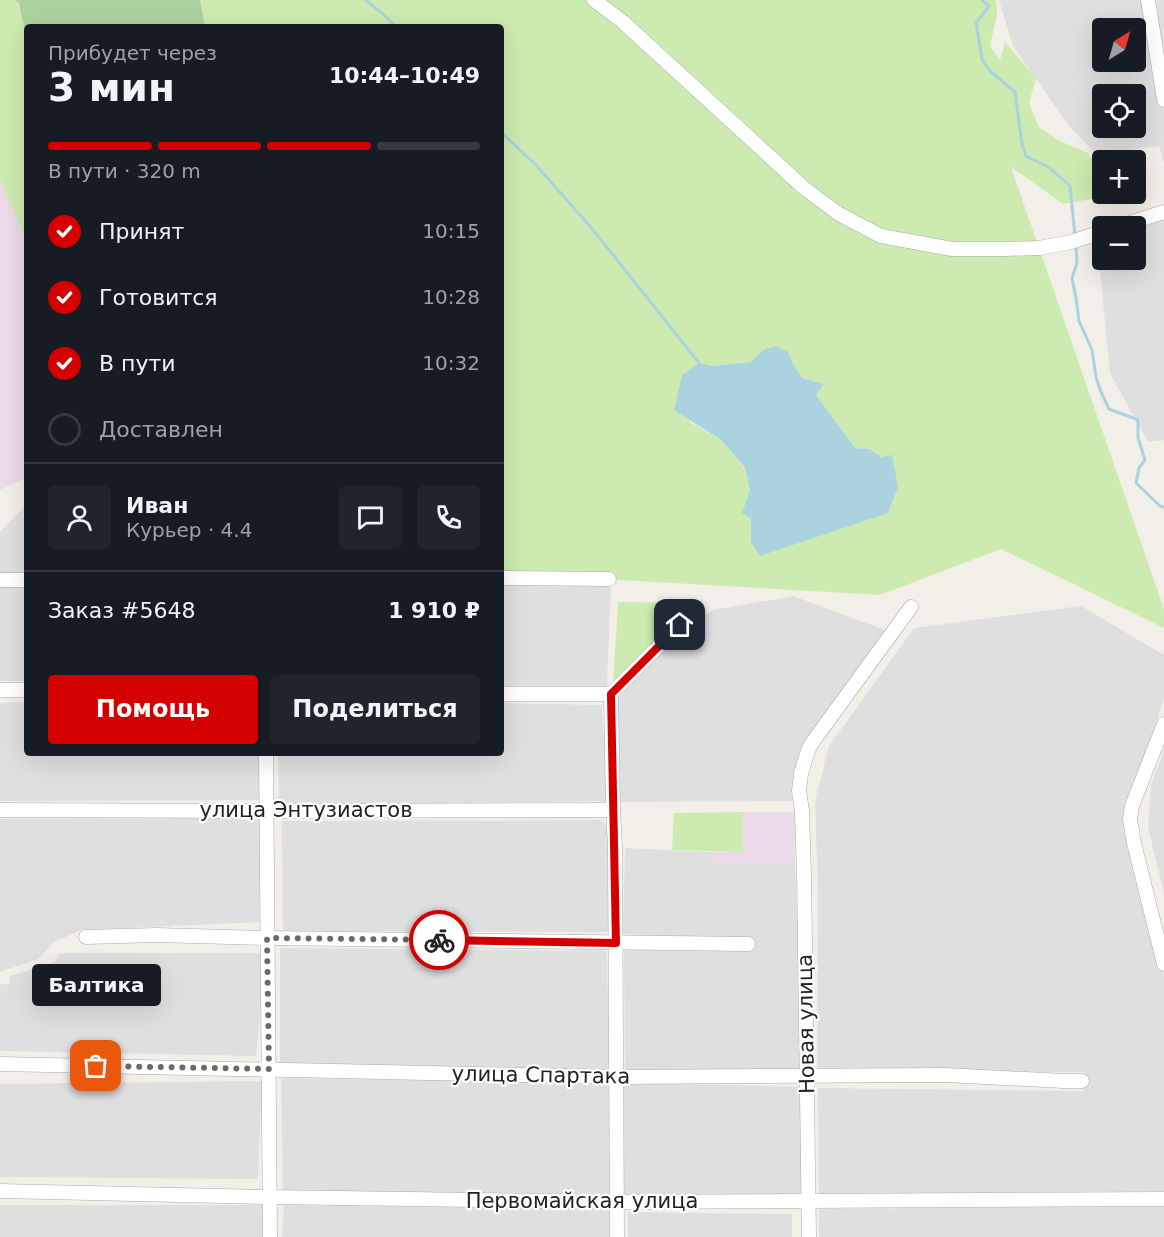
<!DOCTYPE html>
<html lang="ru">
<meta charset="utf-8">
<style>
:root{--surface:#171b24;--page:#20242c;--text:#f1f3f6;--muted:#9ea1a6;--line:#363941;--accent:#d40000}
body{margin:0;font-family:"DejaVu Sans",sans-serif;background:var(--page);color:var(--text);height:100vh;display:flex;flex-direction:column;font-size:22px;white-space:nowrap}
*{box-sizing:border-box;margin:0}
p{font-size:20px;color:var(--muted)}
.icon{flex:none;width:33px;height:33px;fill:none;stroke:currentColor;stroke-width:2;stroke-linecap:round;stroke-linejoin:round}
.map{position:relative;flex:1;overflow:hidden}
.panel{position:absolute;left:24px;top:24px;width:480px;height:732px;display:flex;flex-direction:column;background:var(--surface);border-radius:6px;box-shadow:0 6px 24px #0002}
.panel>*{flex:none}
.needle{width:39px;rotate:37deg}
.buttons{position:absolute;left:1092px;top:18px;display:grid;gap:12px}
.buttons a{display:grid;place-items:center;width:54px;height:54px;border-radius:6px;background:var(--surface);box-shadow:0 6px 24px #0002;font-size:30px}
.pin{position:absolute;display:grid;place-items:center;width:51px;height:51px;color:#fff;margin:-26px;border-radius:12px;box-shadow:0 3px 9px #0006}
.courier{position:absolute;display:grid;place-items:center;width:60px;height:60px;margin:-30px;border:4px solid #d40000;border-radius:50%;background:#fff;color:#222;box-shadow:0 2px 8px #0007}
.bubble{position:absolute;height:42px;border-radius:6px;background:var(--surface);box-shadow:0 6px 24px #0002;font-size:20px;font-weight:800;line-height:42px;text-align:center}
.headline em{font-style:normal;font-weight:800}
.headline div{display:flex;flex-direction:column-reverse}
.headline{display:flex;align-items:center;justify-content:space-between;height:102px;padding:0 24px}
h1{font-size:39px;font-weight:800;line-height:45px}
.bar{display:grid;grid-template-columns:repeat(4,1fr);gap:9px 6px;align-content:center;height:72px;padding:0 24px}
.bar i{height:8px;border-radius:4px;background:var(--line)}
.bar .current{background:var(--accent)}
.bar p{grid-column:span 4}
.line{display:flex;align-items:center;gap:15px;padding:0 24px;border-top:2px solid var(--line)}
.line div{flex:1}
.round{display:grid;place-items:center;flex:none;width:63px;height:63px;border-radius:6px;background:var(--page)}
ol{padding:0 24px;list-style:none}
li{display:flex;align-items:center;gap:18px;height:66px}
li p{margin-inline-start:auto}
li .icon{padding:6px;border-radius:50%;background:var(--accent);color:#fff;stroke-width:4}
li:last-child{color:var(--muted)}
li i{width:33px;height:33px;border:3px solid var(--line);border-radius:50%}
.cta{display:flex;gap:12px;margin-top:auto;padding:12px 24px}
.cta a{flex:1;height:69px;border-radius:6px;background:var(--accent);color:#fff;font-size:24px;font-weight:800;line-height:69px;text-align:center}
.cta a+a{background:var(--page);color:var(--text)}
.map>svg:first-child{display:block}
.residential{fill:#e0dfdf;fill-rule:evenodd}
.industrial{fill:#ebdbe8}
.grass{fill:#cdebb0;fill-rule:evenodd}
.forest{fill:#add19e}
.water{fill:#aad3df}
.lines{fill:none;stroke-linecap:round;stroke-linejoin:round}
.stream{stroke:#aad3df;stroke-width:3}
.minor-casing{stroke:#a9a9a9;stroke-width:15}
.minor{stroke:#fff;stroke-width:14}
.done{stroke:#6b6a68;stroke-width:6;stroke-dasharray:0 10.8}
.route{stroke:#d40000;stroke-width:8}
.labels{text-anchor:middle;stroke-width:4.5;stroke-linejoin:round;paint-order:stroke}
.street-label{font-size:21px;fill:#222;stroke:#fff}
</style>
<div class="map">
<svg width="1164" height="1237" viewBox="0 0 1164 1237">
<rect width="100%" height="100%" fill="#f2efe9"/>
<!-- residential -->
<g class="residential">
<path d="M999,0h165v163l-5,-17 -63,8 -27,-28 -56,-80zM1102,28h34v34h-34zM1102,94h34v34h-34z"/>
<path d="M1164,219v221l-16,2 -38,-69 -13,-133 5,-1v21h34v-32z"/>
<path d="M27,504v69l-27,1v-42z"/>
<path d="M501,585h110l-4,101h-106z"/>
<rect x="0" y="586" width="27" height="95"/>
<path d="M793,596l92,34 -76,104 -11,39 -5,28 -174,1 -3,-105 71,-69 26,-18z"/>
<path d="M1081,606l83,49v44l-39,115 39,163v214l-345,3 -1,-106 266,3v-19l-267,-1 1,-178 -3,-92 14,-55 85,-118z"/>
<path d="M27,702v51h235l-1,47 -261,1v-98z"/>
<path d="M501,703l101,2 6,96 -329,4 -1,-52h223z"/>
<path d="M1164,749v145l-16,-67 3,-41z"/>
<path d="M261,818l-2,104 -178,8 -27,12 -16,17 -38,13v-153z"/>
<path d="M601,820l7,9 1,103 -326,-1 -1,-110z"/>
<path d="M625,848l85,4 1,11h84l6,154v55l-176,-3 -1,-121 90,3 -1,-13 -90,-4z"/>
<path d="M280,948l327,3 2,119 -329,-5z"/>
<path d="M60,953h201v51l-5,52 -256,-5v-66l10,-2v-7l45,-14z"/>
<path d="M281,1078l327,5 3,113 -328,-5z"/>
<path d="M262,1081l-4,98 -258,-2v-93z"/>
<path d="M624,1082l178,5 2,108 -180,-1z"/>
<rect x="0" y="1205" width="265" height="32"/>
<path d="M284,1205l325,4v28h-327z"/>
<path d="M1164,1206v31h-345v-28z"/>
<path d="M628,1212l164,2v23h-164z"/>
</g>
<!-- industrial -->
<g class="industrial">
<path d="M0,181l27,59v237l-27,13z"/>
<path d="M743,812h52v51h-85v-11h33z"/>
</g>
<!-- grass -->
<g class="grass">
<path d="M0,0h996l1,15 -7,31 10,14 5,-18 31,36 -7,25 10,24 21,14 28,12 14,25v16h6v2l-45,8 -52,-37 153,442v19l-163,-79 -121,46 -379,-22v-546h-474v213l-27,-59zM763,350l25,2 5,11 9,15 22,6 -9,11 40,53 15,1 11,8 -130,85v-23l-9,-6 8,-23 -5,-21 -24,-29 -31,-18 9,-59 14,3 38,-4z"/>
<path d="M618,602l74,1 -79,82z"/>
<path d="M743,812v40l-71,-2 2,-37z"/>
</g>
<!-- forest -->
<path class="forest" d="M14,0h186l5,27h-178v13l-8,-37z"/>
<!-- water -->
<path class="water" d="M776,346l12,6 5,11 9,15 22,6 -8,11 39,53 15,1 11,8 11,-2 6,32 -10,26 -128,43 -9,-14v-23l-9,-6 8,-23 -5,-22 -24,-28 -47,-30 8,-35 17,-12 14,3 38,-4 12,-12z"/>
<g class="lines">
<!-- stream -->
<g class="stream">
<path d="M365,0l17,13 14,14"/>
<path d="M982,0l7,6 -13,17 6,36 7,11 26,22 7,52 4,12 24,12 20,18 5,50"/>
<path d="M501,132l36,34 57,65 105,132"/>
<path d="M1076,245l1,18 -5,15 4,20 3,23 13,29 4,27 5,15 8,17 29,11v18l7,22 -6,8 -3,15 24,23 4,1"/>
</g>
<!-- minor casing -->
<g class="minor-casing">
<g id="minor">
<path d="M594,0l29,22 181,166 35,26 42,22 71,13h53l34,-1 32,-6 31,-10"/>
<path d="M1148,0l16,100"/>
<path d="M1120,226l44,-14"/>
<path d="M501,578l108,1"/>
<path d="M0,580h27"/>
<path d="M0,690h27"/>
<path d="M501,694h110l69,-69"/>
<path d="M611,694l2,116 2,37 2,390"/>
<path d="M1164,724l-32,82 -2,13 4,24 30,121"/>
<path d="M266,753l4,484"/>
<path d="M0,810l266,1 347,-1"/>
<path d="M86,937l70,-2 111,3 481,6"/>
<path d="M0,1064l617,13 328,-2 119,6h18"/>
<path d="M0,1191l270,6 348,5 546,-3"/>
<path d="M809,1237l-5,-363 -2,-63 -3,-20 2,-17 4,-14 4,-12 5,-8 97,-133"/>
</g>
</g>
<!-- minor -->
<use href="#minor" class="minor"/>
</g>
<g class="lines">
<!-- done -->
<path class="done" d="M96,1066l173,3 -2,-131 172,2"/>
<!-- route -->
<path class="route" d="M439,940l177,3 -5,-249 69,-69"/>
</g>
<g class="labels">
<!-- street labels -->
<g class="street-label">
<text x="306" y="817">улица Энтузиастов</text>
<text transform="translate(806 1024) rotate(-91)" y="7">Новая улица</text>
<text transform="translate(541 1075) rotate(1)" y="7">улица Спартака</text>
<text x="582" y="1208">Первомайская улица</text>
</g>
</g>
</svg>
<div class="buttons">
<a><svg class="needle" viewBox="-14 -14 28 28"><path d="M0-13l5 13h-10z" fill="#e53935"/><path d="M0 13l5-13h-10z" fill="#9ea1a6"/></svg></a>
<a><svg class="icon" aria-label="locate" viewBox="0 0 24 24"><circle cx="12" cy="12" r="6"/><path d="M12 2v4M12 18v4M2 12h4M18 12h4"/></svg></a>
<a>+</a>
<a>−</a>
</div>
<div class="pin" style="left:96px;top:1066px;background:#ea580c"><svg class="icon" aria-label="bag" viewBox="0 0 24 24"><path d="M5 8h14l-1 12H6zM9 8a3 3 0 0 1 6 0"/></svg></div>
<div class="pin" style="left:680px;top:625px;background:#1f2937"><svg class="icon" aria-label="home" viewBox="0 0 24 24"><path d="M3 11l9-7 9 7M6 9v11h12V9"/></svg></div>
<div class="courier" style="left:439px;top:940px"><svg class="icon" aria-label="bike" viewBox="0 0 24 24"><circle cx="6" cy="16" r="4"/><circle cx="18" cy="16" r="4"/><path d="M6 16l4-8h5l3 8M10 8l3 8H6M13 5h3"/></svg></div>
<div class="bubble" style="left:32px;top:964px;width:129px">Балтика</div>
<section class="panel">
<div class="headline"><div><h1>3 мин</h1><p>Прибудет через</p></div><em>10:44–10:49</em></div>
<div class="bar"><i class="current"></i><i class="current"></i><i class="current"></i><i></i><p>В пути · 320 m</p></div>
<ol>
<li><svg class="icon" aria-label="check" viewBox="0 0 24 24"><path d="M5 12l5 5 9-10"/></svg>Принят<p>10:15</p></li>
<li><svg class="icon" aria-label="check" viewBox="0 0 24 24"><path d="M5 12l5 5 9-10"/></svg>Готовится<p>10:28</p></li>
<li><svg class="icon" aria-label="check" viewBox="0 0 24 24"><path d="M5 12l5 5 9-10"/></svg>В пути<p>10:32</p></li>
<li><i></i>Доставлен</li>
</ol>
<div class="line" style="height:108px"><a class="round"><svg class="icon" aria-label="person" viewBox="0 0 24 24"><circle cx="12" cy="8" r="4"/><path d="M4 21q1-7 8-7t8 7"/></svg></a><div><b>Иван</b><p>Курьер · 4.4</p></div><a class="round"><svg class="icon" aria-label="chat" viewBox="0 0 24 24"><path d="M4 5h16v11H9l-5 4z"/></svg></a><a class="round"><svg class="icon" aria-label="phone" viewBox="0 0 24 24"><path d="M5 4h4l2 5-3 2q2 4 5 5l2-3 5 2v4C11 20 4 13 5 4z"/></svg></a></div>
<div class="line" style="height:78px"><div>Заказ #5648</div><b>1 910 ₽</b></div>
<div class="cta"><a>Помощь</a><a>Поделиться</a></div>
</section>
</div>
